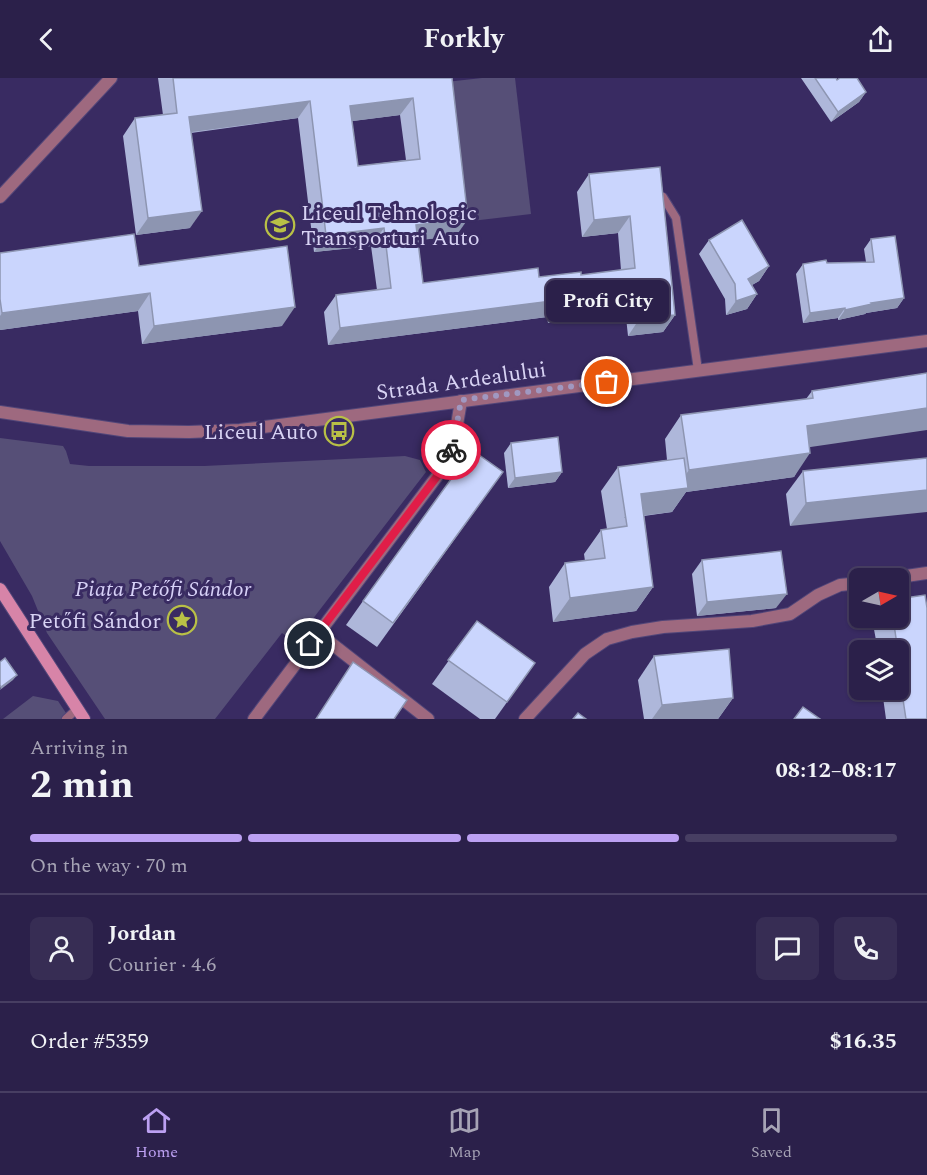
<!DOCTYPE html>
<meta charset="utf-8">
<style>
:root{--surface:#2b204a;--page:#372d54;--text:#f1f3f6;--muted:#a6a3b5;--line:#473e62;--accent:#bca0f2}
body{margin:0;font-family:Spectral,serif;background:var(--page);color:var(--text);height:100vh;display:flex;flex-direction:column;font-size:22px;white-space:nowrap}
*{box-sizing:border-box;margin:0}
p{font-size:20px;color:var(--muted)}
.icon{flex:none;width:33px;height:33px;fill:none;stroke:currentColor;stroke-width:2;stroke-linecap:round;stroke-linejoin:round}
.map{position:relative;height:641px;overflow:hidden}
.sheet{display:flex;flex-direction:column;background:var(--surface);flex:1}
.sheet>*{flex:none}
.needle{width:39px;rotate:81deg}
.controls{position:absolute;left:849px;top:490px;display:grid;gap:12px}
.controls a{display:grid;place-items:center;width:60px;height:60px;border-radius:9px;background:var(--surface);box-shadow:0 2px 4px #0004,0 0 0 2px var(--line);font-size:30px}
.pin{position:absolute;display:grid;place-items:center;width:51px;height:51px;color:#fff;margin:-26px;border:3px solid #fff;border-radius:50%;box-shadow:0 2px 6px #0007}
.courier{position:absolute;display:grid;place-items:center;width:60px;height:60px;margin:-30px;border:4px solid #e11d48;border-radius:50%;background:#fff;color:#222;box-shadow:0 2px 8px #0007}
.bubble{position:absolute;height:42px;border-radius:9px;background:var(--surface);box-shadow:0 2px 4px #0004,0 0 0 2px var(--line);font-size:20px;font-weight:700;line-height:42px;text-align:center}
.headline em{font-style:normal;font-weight:700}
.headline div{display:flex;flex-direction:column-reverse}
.headline{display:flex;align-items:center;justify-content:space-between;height:102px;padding:0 30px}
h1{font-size:39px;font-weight:700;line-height:45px}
.bar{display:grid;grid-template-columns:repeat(4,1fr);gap:9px 6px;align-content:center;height:72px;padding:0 30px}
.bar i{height:8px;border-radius:4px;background:var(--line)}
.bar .on{background:var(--accent)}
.bar p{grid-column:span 4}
.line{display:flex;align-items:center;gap:15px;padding:0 30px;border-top:2px solid var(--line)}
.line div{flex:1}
.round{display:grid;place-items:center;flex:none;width:63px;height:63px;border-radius:9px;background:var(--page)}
header{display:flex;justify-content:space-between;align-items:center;height:78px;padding:0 30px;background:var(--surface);font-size:27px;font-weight:700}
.tab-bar{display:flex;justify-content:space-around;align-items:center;height:84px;border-top:2px solid var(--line);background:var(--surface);font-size:16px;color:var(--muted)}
.tab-bar a{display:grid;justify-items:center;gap:3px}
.tab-bar .on{color:var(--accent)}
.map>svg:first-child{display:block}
.green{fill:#564f77}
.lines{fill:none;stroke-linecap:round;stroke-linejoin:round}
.service-casing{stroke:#524679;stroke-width:10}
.minor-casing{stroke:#524679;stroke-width:14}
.tertiary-casing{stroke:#524679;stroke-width:14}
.secondary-casing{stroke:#524679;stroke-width:14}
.service{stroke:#9e697f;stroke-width:8}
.minor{stroke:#9e697f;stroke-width:12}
.tertiary{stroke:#9e697f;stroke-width:12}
.secondary{stroke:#d784a8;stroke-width:12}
.wall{fill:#aeb7da;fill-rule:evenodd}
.shaded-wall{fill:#8d95b1}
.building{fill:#cad5fd;stroke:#8d95b1;stroke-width:1.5;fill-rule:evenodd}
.done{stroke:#a098c1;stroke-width:6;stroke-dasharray:0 10.8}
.route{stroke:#e11d48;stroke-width:8}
.labels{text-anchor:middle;stroke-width:6;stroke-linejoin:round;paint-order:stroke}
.poi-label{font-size:22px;fill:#d8d3f4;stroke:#392b62;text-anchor:end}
.street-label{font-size:22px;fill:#d8d3f4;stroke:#392b62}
.park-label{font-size:22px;font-style:italic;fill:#d7d1f7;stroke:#392b62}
</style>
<header><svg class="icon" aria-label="back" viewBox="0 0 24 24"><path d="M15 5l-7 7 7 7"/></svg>Forkly<svg class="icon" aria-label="share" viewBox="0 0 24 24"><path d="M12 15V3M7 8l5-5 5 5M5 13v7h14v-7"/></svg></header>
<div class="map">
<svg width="927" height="641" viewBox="0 0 927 641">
<rect width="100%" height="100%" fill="#392b62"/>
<!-- green -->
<g class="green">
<path d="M482,0h33l16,136 -68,8 -17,-140z"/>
<path d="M0,360l63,8 3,5 4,13 19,2h115l201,-10 15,4 6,12 -131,170 -13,-9 -67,86h-110l-58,-86 -15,-37 -32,-55z"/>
<path d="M33,618l25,5 12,18h-67z"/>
</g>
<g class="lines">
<!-- service casing -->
<g class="service-casing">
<g id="service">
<path d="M663,119l13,21 22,152"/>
<path d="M66,641l11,-10"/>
</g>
</g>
<!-- minor casing -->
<g class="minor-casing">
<g id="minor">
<path d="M0,119l111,-119"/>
<path d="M886,501l41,-6"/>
<path d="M318,555l110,86"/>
<path d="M254,641l190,-252 10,-25 7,-41"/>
<path d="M525,641l60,-65 22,-15 25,-7 31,-5 89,-6 38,-7 28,-19 22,-10 20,-2"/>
</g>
</g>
<!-- tertiary casing -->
<g class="tertiary-casing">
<path id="tertiary" d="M0,334l128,19 61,1 51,-2 687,-89"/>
</g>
<!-- secondary casing -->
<g class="secondary-casing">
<path id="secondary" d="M0,511l84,130"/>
</g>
<!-- service -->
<use href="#service" class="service"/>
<!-- minor -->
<use href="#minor" class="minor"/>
<!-- tertiary -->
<use href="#tertiary" class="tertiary"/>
<!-- secondary -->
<use href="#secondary" class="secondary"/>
</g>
<!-- wall -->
<g class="wall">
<path d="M158,0h294l4,158 -38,4 5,43 158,-8 40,-5 -3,-37 -36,4 -5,-45 12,-18 71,-7 15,148 -12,17 -35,4 -2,-19 -44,5v-3l-34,4 -1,-6 -219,28 -4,-33 12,-17 41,-5 -6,-44 -57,6 -16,-134 -107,15 -1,95 -54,7 -13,-99 12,-18 28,-3zM400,37l6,45 -48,6 -6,-45z"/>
<path d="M801,0h35l1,2 29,12 -7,10 -28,20z"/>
<path d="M871,161l33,59 -7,10 -31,5 -1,1 -27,6v-2l-35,5 -7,-49 7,-10 63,-2 -2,-13z"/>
<path d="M709,162l60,26 -10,15 -7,4 5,9 -10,15 -21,6 -1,-16 -26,-45z"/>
<path d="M0,175l139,13 143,60 -140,18 -4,-33 -138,19z"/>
<path d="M927,295l-117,74 -16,30 -108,15 -14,20 -28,4 9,71 -17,24 -83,11 -4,-35 16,-24 20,-2 -1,-7 17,-24 6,-1 -6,-38 17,-24 49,-7 -2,-21 16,-24 125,-16 6,-8z"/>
<path d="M511,365l51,29 -7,10 -47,6 -4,-35z"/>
<path d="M927,380l-137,68 -4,-32 17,-23z"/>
<path d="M503,394l-126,175 -31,-22 17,-24z"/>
<path d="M702,482l74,48 -79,8 -5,-42z"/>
<path d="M878,540h15l34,101h-41l-4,-29h16v-39h-20l-5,-27z"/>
<path d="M477,543l58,42 -40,56h-15l-48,-35z"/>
<path d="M654,578l79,42 -15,21h-74l-6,-39z"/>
</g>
<!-- shaded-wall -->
<g class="shaded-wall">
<path d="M866,14l-7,10 -28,20 7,-10z"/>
<path d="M413,20l-13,17 -62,8 12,-17z"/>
<path d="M310,23l-12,17 -121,16 12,-17z"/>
<path d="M202,133l-12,17 -54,7 12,-17z"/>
<path d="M630,138l-12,17 -36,4 12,-17z"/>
<path d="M468,141l-12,17 -52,6 12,-17z"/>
<path d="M384,150l-13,18 -57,6 12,-17z"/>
<path d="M769,188l-10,15 -21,12 10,-14z"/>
<path d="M150,215l-12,18 -138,19v-14l2,-3z"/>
<path d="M757,216l-10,15 -21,6 10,-14z"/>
<path d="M904,220l-7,10 -31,5 -1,1 -27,6 7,-10 26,-7z"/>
<path d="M638,221l-12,18 -44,5 12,-18z"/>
<path d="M559,222l-12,17 -219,28 12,-17z"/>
<path d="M594,224l-12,17 -34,4 12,-17z"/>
<path d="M295,229l-13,19 -140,18 12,-18z"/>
<path d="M845,230l-7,10 -35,5 7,-10z"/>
<path d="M675,237l-12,17 -35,4 12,-18z"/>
<path d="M927,330v22l-137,20 17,-24z"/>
<path d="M810,375l-16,24 -108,15 -14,20 -48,6 17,-24 34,-4 14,-20z"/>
<path d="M562,394l-7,10 -47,6 7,-10z"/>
<path d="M927,412v22l-137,14 16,-23z"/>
<path d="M653,509l-17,24 -83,11 17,-24z"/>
<path d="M787,516l-11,14 -79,8 10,-14z"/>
<path d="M17,597l-4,5 -13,10 1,-3z"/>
<path d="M733,620l-15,21h-66l10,-14z"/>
</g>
<!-- building -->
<g class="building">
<path d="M173,0h279l16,141 -52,6 7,58 115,-15 1,9 42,-5v3l54,-7 -5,-52 -36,4 -5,-46 71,-7 15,148 -35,3 -2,-19 -44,5v-2l-34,4 -1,-6 -219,28 -4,-33 55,-7 -7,-60 -58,7 -16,-134 -121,16 13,94 -54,7 -13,-100 42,-5zM413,20l7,61 -62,7 -8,-60z"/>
<path d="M815,0h21l1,2 3,-2h17l9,14 -28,20z"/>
<path d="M742,142l27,46 -21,13 9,15 -21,7 -1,-17 -26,-44z"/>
<path d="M134,156l5,32 148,-20 8,61 -141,19 -4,-33 -148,20 -2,-14v-46z"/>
<path d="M895,158l9,62 -33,5 1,1 -27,6v-2l-35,5 -7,-49 23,-4 1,3 47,-1 -3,-23z"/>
<path d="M927,295v35l-120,18 3,27 -121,17 -8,-55 132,-17 -1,-7z"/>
<path d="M558,359l4,35 -47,6 -4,-35z"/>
<path d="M472,372l31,22 -110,151 -30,-22z"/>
<path d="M684,380l4,30 -47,6 12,93 -83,11 -5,-35 40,-5 -4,-28 26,-4 -9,-59z"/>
<path d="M927,380v32l-121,13 -3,-32z"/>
<path d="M781,473l6,43 -80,8 -5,-42z"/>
<path d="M925,517l2,13v111h-21l-8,-52v-16l-5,-33h5v-19z"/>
<path d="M477,543l58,42 -28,39 -59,-42z"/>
<path d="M729,571l4,49 -71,7 -8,-49z"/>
<path d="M5,580l12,17 -16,12 -1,-2v-23z"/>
<path d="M353,584l54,38 -13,19h-78z"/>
<path d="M803,629l17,12h-26z"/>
<path d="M578,635l8,6h-13z"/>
</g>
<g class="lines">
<!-- done -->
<path class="done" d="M451,372l3,-8 7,-42 146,-18"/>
<!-- route -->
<path class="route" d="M310,566l134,-177 7,-17"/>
</g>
<!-- icons -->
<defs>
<g id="school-ring" transform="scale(1.5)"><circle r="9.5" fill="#392b62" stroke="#b9c046" stroke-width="1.5"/><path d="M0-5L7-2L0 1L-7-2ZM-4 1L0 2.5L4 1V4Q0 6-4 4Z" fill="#b9c046"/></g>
<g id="bus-ring" transform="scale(1.5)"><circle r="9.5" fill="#392b62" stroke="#b9c046" stroke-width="1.5"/><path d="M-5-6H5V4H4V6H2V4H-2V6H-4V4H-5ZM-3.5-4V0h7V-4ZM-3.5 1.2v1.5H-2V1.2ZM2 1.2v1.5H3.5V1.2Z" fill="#b9c046"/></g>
<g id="sight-ring" transform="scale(1.5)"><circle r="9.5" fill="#392b62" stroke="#b9c046" stroke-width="1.5"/><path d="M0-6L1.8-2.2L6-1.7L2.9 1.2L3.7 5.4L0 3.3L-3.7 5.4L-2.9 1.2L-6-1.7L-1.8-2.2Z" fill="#b9c046"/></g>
</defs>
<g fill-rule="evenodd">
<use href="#school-ring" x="280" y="147"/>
<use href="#bus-ring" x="339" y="353"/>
<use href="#sight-ring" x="182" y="542"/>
</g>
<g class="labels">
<!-- poi labels -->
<g class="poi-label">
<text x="301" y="142" text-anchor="start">Liceul Tehnologic<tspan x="301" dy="25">Transporturi Auto</tspan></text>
<text x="318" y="361">Liceul Auto</text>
<text x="161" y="550">Petőfi Sándor</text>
</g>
<!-- street labels -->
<g class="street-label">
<text transform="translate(461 302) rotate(-8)" y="8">Strada Ardealului</text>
</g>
<!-- park labels -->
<g class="park-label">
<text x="163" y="518">Piața Petőfi Sándor</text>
</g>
</g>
</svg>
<div class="controls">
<a><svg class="needle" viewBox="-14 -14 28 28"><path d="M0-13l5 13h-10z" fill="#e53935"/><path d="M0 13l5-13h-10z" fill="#a6a3b5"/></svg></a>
<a><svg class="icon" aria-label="layers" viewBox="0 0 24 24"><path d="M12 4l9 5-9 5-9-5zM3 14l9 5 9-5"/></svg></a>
</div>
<div class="pin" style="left:607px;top:304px;background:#ea580c"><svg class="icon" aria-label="bag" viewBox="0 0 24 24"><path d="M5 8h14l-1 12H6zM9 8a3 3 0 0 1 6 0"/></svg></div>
<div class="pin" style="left:310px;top:566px;background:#1f2937"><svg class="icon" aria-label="home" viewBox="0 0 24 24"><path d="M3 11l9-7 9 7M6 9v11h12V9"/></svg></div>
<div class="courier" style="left:451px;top:372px"><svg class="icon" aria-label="bike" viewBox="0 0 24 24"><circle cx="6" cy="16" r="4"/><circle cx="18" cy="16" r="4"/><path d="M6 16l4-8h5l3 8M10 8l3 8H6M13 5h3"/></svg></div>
<div class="bubble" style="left:546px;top:202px;width:123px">Profi City</div>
</div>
<section class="sheet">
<div class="headline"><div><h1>2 min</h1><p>Arriving in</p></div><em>08:12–08:17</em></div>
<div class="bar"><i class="on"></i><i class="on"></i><i class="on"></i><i></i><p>On the way · 70 m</p></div>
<div class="line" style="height:108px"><a class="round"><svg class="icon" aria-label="person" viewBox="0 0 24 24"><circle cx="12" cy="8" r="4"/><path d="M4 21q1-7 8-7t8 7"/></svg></a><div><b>Jordan</b><p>Courier · 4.6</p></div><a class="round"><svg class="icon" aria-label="chat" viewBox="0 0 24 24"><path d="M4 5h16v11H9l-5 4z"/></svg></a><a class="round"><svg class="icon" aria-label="phone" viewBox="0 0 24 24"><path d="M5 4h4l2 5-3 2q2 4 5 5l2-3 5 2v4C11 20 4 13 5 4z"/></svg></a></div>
<div class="line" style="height:78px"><div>Order #5359</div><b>$16.35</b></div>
</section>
<nav class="tab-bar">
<a class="on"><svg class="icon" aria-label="home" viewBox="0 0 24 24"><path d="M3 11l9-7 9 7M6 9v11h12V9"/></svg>Home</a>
<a><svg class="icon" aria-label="map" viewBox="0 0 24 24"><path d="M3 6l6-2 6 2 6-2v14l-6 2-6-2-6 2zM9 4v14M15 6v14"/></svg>Map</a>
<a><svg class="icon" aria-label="saved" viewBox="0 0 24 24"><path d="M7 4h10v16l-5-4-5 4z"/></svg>Saved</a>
</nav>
